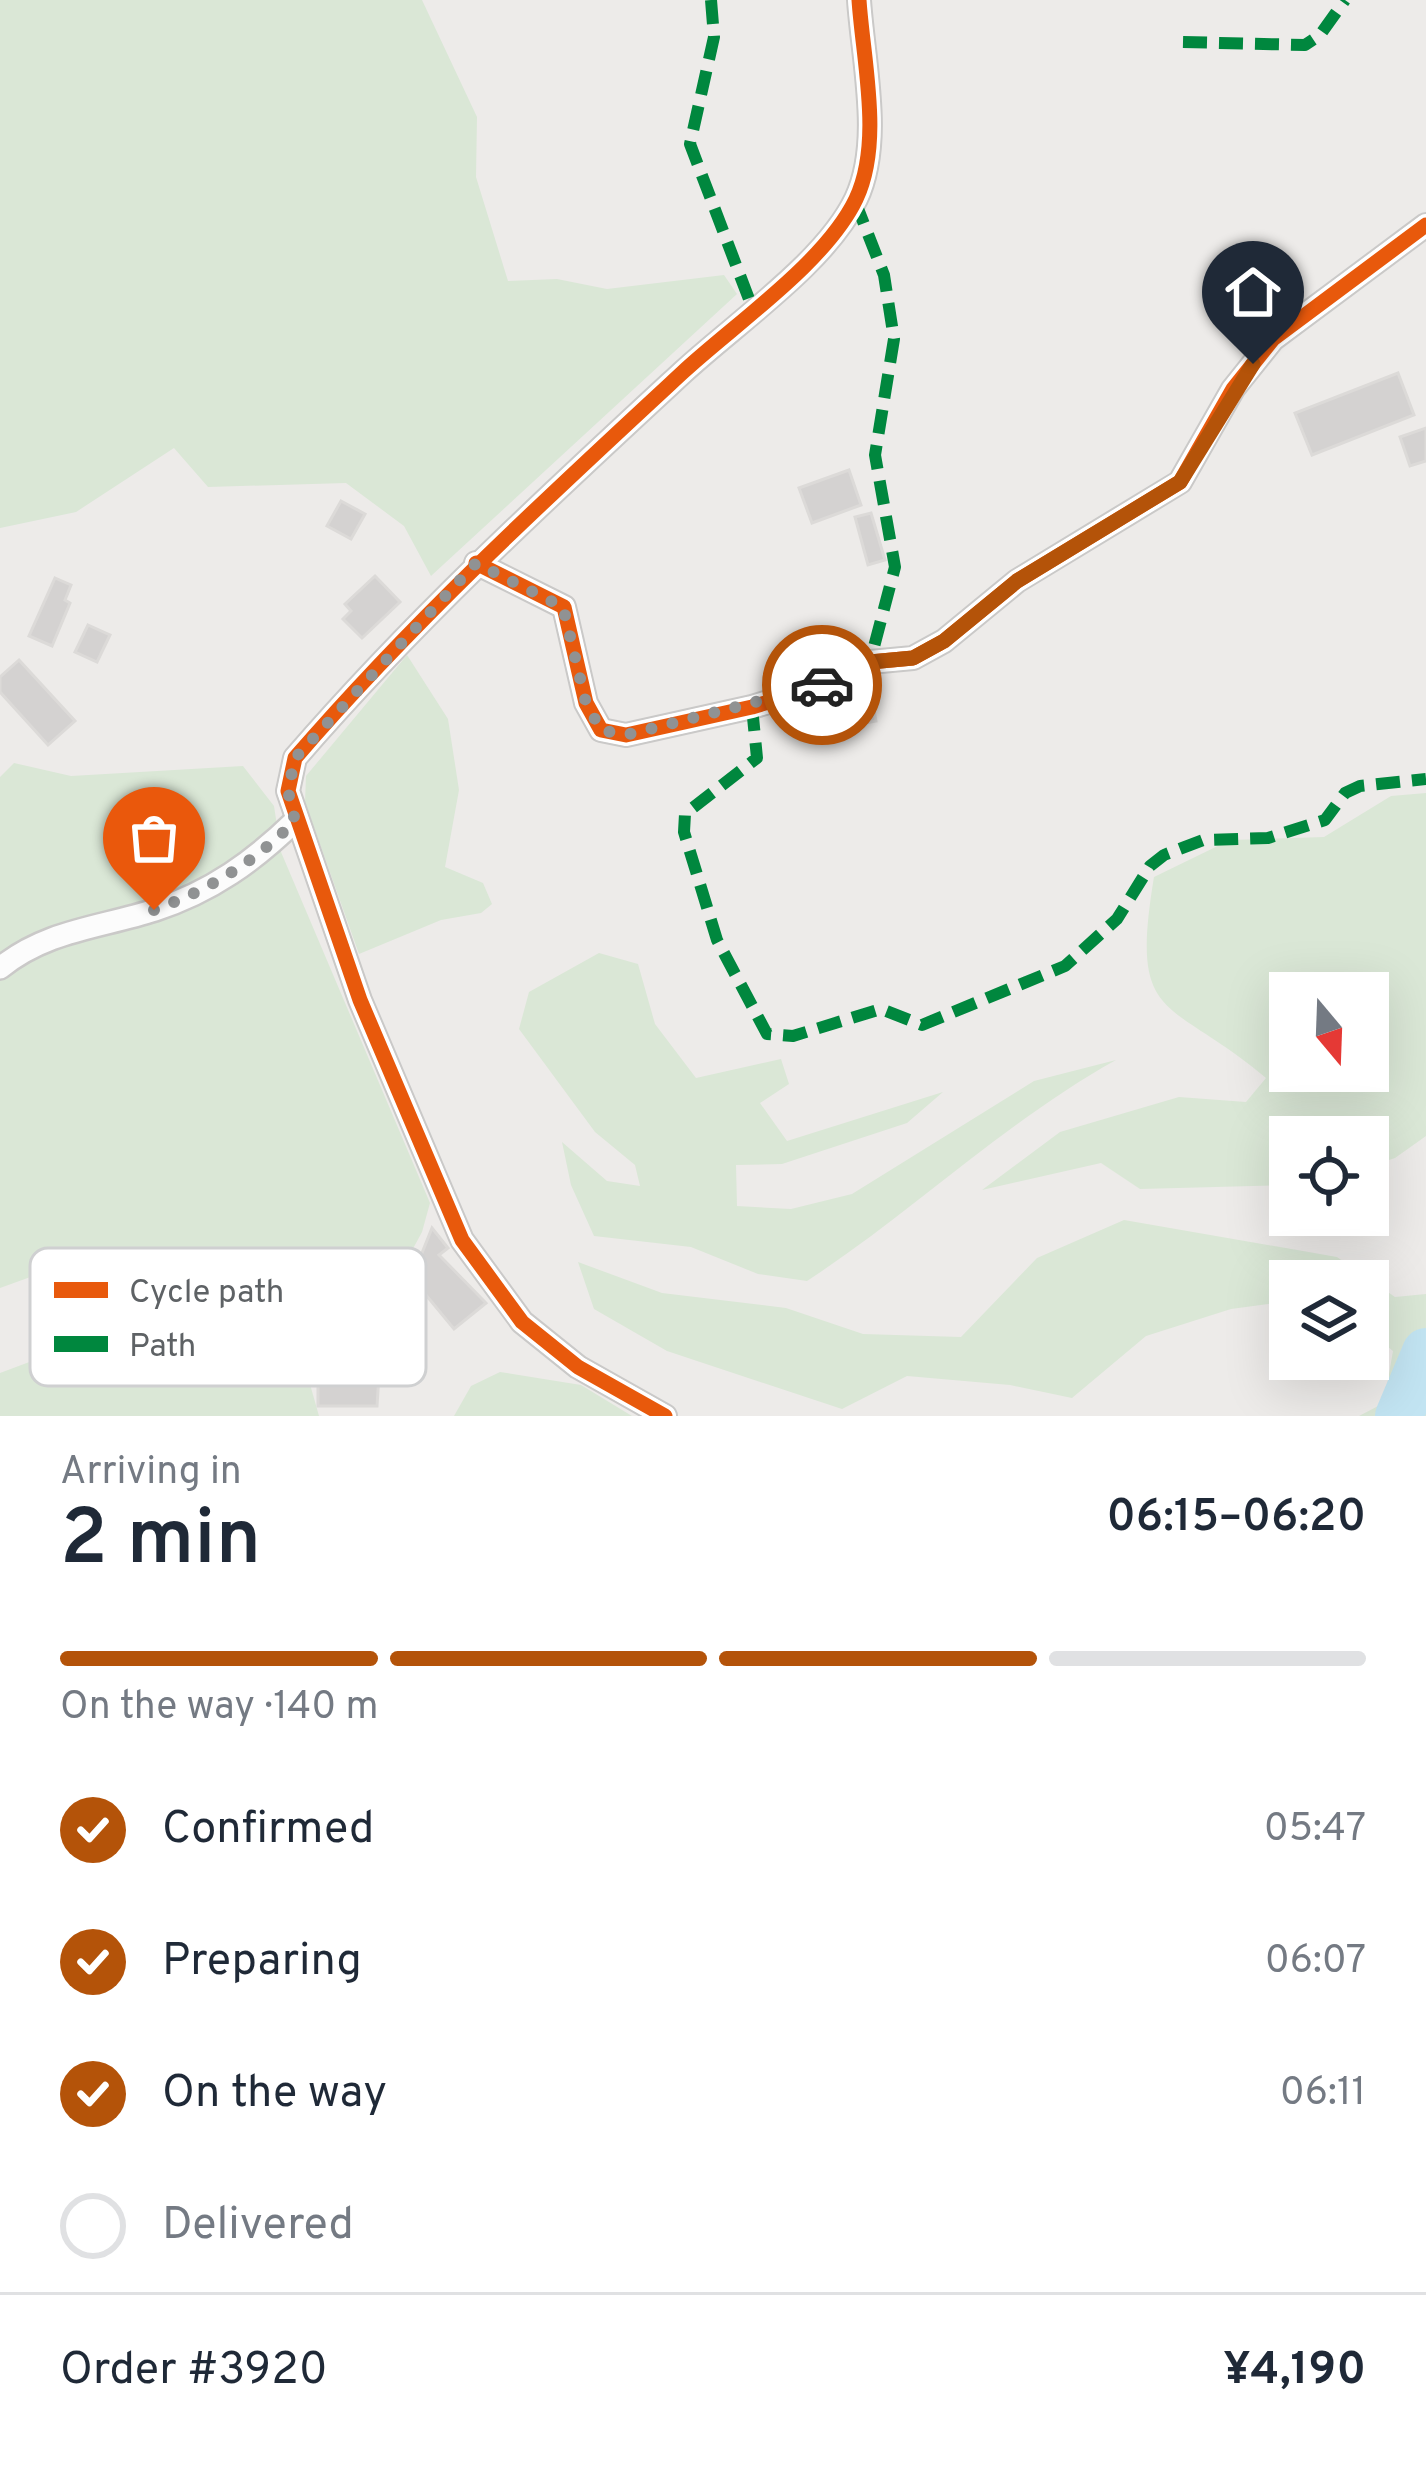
<!DOCTYPE html>
<meta charset="utf-8">
<style>
:root{--surface:#fff;--page:#f6f6f7;--text:#1f2937;--muted:#747a83;--line:#e0e1e3;--accent:#b45309}
body{margin:0;font-family:Overpass,sans-serif;background:var(--page);color:var(--text);height:100vh;display:flex;flex-direction:column;font-size:45px;white-space:nowrap}
*{box-sizing:border-box;margin:0}
p{font-size:39px;color:var(--muted)}
.icon{flex:none;width:66px;height:66px;fill:none;stroke:currentColor;stroke-width:2;stroke-linecap:round;stroke-linejoin:round}
.map{position:relative;height:1416px;overflow:hidden}
.drawer{display:flex;flex-direction:column;background:var(--surface);flex:1}
.drawer>*{flex:none}
.needle{width:78px;rotate:161deg}
.tools{position:absolute;left:1269px;top:972px;display:grid;gap:24px}
.tools a{display:grid;place-items:center;width:120px;height:120px;border-radius:0px;background:var(--surface);box-shadow:0 12px 48px #0002;font-size:60px}
.pin{position:absolute;display:grid;place-items:center;width:102px;height:102px;color:#fff;margin:-123px -51px;border-radius:50% 50% 50% 0;rotate:-45deg;box-shadow:0 0 12px #0007}
.pin .icon{rotate:45deg}
.courier{position:absolute;display:grid;place-items:center;width:120px;height:120px;margin:-60px;border:9px solid #b45309;border-radius:50%;background:#fff;color:#222;box-shadow:0 3px 15px #0007}
.summary em{font-style:normal;font-weight:600}
.summary div{display:flex;flex-direction:column-reverse}
.summary{display:flex;align-items:center;justify-content:space-between;height:204px;padding:0 60px}
h1{font-size:78px;font-weight:600;line-height:90px}
.bar{display:grid;grid-template-columns:repeat(4,1fr);gap:18px 12px;align-content:center;height:144px;padding:0 60px}
.bar i{height:15px;border-radius:9px;background:var(--line)}
.bar .selected{background:var(--accent)}
.bar p{grid-column:span 4}
.line{display:flex;align-items:center;gap:30px;padding:0 60px;border-top:3px solid var(--line)}
.line div{flex:1}
ol{padding:0 60px;list-style:none}
li{display:flex;align-items:center;gap:36px;height:132px}
li p{margin-inline-start:auto}
li .icon{padding:12px;border-radius:50%;background:var(--accent);color:#fff;stroke-width:4}
li:last-child{color:var(--muted)}
li i{width:66px;height:66px;border:6px solid var(--line);border-radius:50%}
.map>svg:first-child{display:block}
.green{fill:#dae7d6;fill-rule:evenodd}
.lines{fill:none;stroke-linecap:round;stroke-linejoin:round}
.river{stroke:#c2e4f2;stroke-width:48}
.building{fill:#d4d2d1;stroke:#dcdad8;stroke-width:3}
.street-casing{stroke:#cac9c8;stroke-width:26}
.street{stroke:#fcfcfc;stroke-width:21}
.quiet{stroke:#00873e;stroke-width:12;stroke-dasharray:24 12;stroke-linecap:butt}
.cycleway-casing{stroke:#fff;stroke-width:22}
.cycleway{stroke:#e8590c;stroke-width:15}
.done{stroke:#909293;stroke-width:12;stroke-dasharray:0 21.6}
.route{stroke:#b45309;stroke-width:15}
.key{fill:#fff;stroke:#cfd0d1;stroke-width:3}
.key-label{font-size:33px;fill:#5e6265}
</style>
<div class="map">
<svg width="1426" height="1416" viewBox="0 0 1426 1416">
<rect width="100%" height="100%" fill="#edebe9"/>
<!-- green -->
<g class="green">
<path d="M0,0h422l55,117 -1,60 32,104 49,-2 50,10 117,-14 13,19 -306,282 -27,-50 -58,-43 -138,4 -34,-39 -98,64 -76,16z"/>
<path d="M407,655l41,64 11,71 -14,77 38,16 9,21 -11,9 -40,7 -82,34 -54,-152 1,-26z"/>
<path d="M14,763l57,13 172,-10 31,40 7,46 149,351 -8,29 -20,37 -87,31 -13,56 17,60h-319v-43l88,-33 -41,-69 -47,17v-511z"/>
<path d="M1426,793v343l-31,22 -27,9v-30h-78v48l-150,4 -39,-26 -119,27 78,-58 119,-35 67,5 20,-24c-97,-82 -137,-52 -112,-201l76,-37 94,-3 67,-41zM1290,993h78v78h-78z"/>
<path d="M599,953l39,11 17,60 41,54 85,-19 8,25 -29,19 27,38 156,-49 -36,31 -125,41 -46,1 1,41 54,3 61,-15 182,-113 82,-21c-110,61 -203,152 -309,221l-49,-7 -67,-27 -97,-11 -23,-51 -9,-43 45,39 33,5 -5,-21 -40,-33 -76,-103 10,-37z"/>
<path d="M1124,1220l213,37 58,40 31,-3v122h-67l25,-13 9,-52 -25,-20v-50h-78v20l-59,8 -85,27 -74,62 -62,-13 -103,-9 -65,33 -175,-58 -73,-42 -16,-47 84,31 124,15 77,26 98,3 76,-79z"/>
<path d="M500,1372l81,13 51,31h-178l17,-30z"/>
</g>
<g class="lines">
<!-- river -->
<path class="river" d="M1399,1416l27,-64"/>
</g>
<!-- building -->
<g class="building">
<path d="M1398,373l16,42 -102,40 -17,-42z"/>
<path d="M1426,428v33l-16,5 -10,-29z"/>
<path d="M849,470l12,35 -49,18 -13,-35z"/>
<path d="M341,501l24,13 -14,25 -24,-13z"/>
<path d="M871,513l14,47 -17,5 -13,-48z"/>
<path d="M375,576l25,26 -38,36 -19,-19 8,-8 -6,-7z"/>
<path d="M55,578l16,7 -6,15 5,3 -18,43 -23,-10z"/>
<path d="M88,625l22,10 -13,27 -22,-10z"/>
<path d="M19,660l56,61 -27,24 -48,-53v-15z"/>
<path d="M868,678l8,43 -16,3 -8,-43z"/>
<path d="M432,1228l16,20 -9,7 47,48 -32,26 -42,-51z"/>
<path d="M318,1301l64,26 -5,79h-59z"/>
</g>
<g class="lines">
<!-- street casing -->
<g class="street-casing">
<g id="street">
<path d="M476,563l88,44 22,96 15,27 25,5 126,-28 66,-20 52,-25 43,-4 31,-17 73,-60 163,-99 53,-93 40,-50 153,-114"/>
<path d="M0,968c47,-38 99,-40 155,-58 56,-18 99,-49 140,-89"/>
<path d="M665,1416l-87,-49 -56,-45 -60,-82 -102,-240 -72,-209 7,-33c120,-139 254,-262 388,-386 53,-49 143,-110 173,-173 27,-57 7,-138 3,-199"/>
</g>
</g>
<!-- street -->
<use href="#street" class="street"/>
<!-- quiet -->
<g class="quiet">
<path d="M711,0l3,37 -24,107 62,163"/>
<path d="M1183,42l122,3 15,-10 25,-35"/>
<path d="M855,201l29,74 10,64 -19,116 20,112 -25,95"/>
<path d="M752,707l5,51 -72,56 -1,18 33,108 50,94 26,2 88,-27 41,16 143,-59 52,-47 33,-53 14,-11 39,-15 65,-2 57,-18 20,-27 15,-7 66,-7"/>
</g>
<!-- cycleway casing -->
<g class="cycleway-casing">
<g id="cycleway">
<path d="M476,563l88,44 22,96 15,27 25,5 126,-28 66,-20 52,-25 43,-4 31,-17 73,-60 163,-99 53,-93 40,-50 153,-114"/>
<path d="M665,1416l-87,-49 -56,-45 -60,-82 -102,-240 -72,-209 7,-33c120,-139 254,-262 388,-386 53,-49 143,-110 173,-173 27,-57 7,-138 3,-199"/>
</g>
</g>
<!-- cycleway -->
<use href="#cycleway" class="cycleway"/>
</g>
<g class="lines">
<!-- done -->
<path class="done" d="M154,910c56,-21 99,-47 141,-89l-7,-30 7,-33 181,-195 87,44 23,96 15,27 25,5 196,-50"/>
<!-- route -->
<path class="route" d="M822,685l48,-23 43,-4 31,-17 73,-60 163,-99 73,-118"/>
</g>
<!-- legend -->
<rect x="30" y="1248" width="396" height="138" rx="18" class="key"/>
<rect x="54" y="1282" width="54" height="16" fill="#e8590c"/>
<rect x="54" y="1336" width="54" height="16" fill="#00873e"/>
<g class="key-label">
<text x="129" y="1302">Cycle path</text>
<text x="129" y="1356">Path</text>
</g>
</svg>
<div class="tools">
<a><svg class="needle" viewBox="-14 -14 28 28"><path d="M0-13l5 13h-10z" fill="#e53935"/><path d="M0 13l5-13h-10z" fill="#747a83"/></svg></a>
<a><svg class="icon" aria-label="locate" viewBox="0 0 24 24"><circle cx="12" cy="12" r="6"/><path d="M12 2v4M12 18v4M2 12h4M18 12h4"/></svg></a>
<a><svg class="icon" aria-label="layers" viewBox="0 0 24 24"><path d="M12 4l9 5-9 5-9-5zM3 14l9 5 9-5"/></svg></a>
</div>
<div class="pin" style="left:154px;top:910px;background:#ea580c"><svg class="icon" aria-label="bag" viewBox="0 0 24 24"><path d="M5 8h14l-1 12H6zM9 8a3 3 0 0 1 6 0"/></svg></div>
<div class="pin" style="left:1253px;top:364px;background:#1f2937"><svg class="icon" aria-label="home" viewBox="0 0 24 24"><path d="M3 11l9-7 9 7M6 9v11h12V9"/></svg></div>
<div class="courier" style="left:822px;top:685px"><svg class="icon" aria-label="car" viewBox="0 0 24 24"><path d="M5 17H2v-5l4-1 3-4h7l3 4 3 1v5h-3M9 17h6M6 11h13"/><circle cx="7" cy="17" r="2"/><circle cx="17" cy="17" r="2"/></svg></div>
</div>
<section class="drawer">
<div class="summary"><div><h1>2 min</h1><p>Arriving in</p></div><em>06:15–06:20</em></div>
<div class="bar"><i class="selected"></i><i class="selected"></i><i class="selected"></i><i></i><p>On the way · 140 m</p></div>
<ol>
<li><svg class="icon" aria-label="check" viewBox="0 0 24 24"><path d="M5 12l5 5 9-10"/></svg>Confirmed<p>05:47</p></li>
<li><svg class="icon" aria-label="check" viewBox="0 0 24 24"><path d="M5 12l5 5 9-10"/></svg>Preparing<p>06:07</p></li>
<li><svg class="icon" aria-label="check" viewBox="0 0 24 24"><path d="M5 12l5 5 9-10"/></svg>On the way<p>06:11</p></li>
<li><i></i>Delivered</li>
</ol>
<div class="line" style="height:156px"><div>Order #3920</div><b>¥4,190</b></div>
</section>
